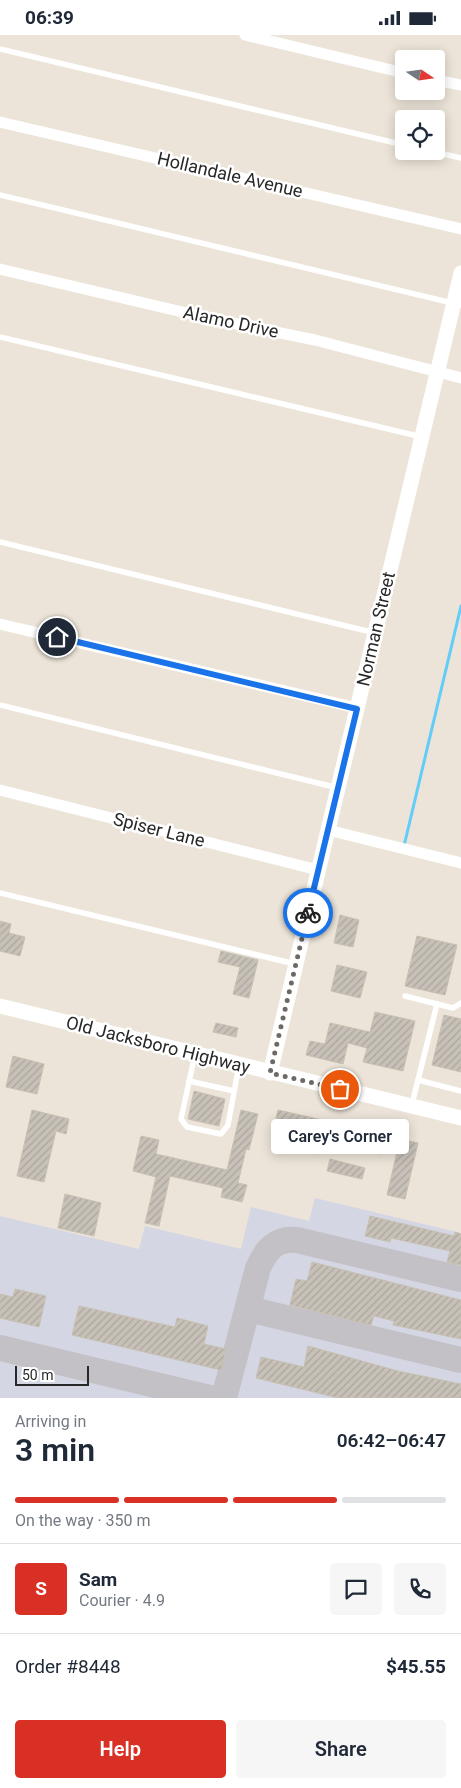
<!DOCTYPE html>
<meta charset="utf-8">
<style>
:root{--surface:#fff;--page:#f6f6f7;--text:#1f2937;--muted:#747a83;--line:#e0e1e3;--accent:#d93025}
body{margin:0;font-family:Roboto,sans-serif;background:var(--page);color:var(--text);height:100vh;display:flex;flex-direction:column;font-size:19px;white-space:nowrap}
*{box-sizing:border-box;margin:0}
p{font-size:16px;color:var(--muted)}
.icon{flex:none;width:28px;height:28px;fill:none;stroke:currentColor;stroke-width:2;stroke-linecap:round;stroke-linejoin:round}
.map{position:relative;height:1363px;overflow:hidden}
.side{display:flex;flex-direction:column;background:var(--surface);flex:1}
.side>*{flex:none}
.needle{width:32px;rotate:103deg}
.buttons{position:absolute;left:395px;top:15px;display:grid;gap:10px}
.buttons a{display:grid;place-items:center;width:50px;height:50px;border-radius:5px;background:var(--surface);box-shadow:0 2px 12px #0003;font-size:25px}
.scale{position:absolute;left:15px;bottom:12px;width:74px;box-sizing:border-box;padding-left:5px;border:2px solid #282828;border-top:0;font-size:14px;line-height:18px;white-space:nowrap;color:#282828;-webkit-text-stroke:4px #fff;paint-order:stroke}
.pin{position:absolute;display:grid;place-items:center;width:42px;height:42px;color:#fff;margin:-21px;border:2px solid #fff;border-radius:50%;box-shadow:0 1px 5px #0007}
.courier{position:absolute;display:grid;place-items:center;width:50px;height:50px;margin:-25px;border:4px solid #1a73e8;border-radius:50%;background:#fff;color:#222;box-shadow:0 1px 6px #0007}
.bubble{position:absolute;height:35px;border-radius:5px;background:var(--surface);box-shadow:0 2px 12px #0003;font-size:16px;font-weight:600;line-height:35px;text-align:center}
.summary em{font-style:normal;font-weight:600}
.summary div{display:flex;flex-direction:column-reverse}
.summary{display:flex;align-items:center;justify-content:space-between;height:85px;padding:0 15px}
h1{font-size:32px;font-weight:600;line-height:38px}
.bar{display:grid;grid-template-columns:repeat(4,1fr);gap:8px 5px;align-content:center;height:60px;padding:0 15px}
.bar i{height:6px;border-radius:4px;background:var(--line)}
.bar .selected{background:var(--accent)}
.bar p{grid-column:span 4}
.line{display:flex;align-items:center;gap:12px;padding:0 15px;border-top:1px solid var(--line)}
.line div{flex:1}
.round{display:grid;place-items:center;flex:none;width:52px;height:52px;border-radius:5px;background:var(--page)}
.cta{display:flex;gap:10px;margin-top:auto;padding:10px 15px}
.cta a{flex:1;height:58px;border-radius:5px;background:var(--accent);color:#fff;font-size:20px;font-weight:600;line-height:58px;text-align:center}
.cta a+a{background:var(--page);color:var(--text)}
.status{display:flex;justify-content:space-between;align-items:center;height:35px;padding:0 25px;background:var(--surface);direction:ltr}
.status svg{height:14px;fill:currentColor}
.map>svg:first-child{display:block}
.airport{fill:#d4d6e4}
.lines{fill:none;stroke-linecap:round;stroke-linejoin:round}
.stream{stroke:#61cdf8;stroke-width:3}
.taxiway{stroke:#c4c1c6;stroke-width:26}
.building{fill:url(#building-hatch);stroke:#c7c0b2}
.lane{stroke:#fff;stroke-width:5.5}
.street{stroke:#fff;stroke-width:11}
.secondary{stroke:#fff;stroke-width:15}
.done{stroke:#6d6a66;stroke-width:5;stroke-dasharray:0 9}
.route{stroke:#1a73e8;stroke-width:6}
.labels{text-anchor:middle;stroke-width:5;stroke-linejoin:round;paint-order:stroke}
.street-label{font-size:18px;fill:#282828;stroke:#fff}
</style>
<div class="status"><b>06:39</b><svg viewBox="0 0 49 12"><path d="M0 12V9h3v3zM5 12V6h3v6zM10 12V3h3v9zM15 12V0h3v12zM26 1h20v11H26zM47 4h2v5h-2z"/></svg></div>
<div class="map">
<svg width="461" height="1363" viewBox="0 0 461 1363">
<defs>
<pattern id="building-hatch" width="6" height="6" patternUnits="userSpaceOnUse" patternTransform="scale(1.25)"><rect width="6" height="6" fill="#c7c1b8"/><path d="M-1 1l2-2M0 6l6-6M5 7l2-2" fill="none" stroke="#aba69e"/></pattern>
</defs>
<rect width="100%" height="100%" fill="#ece4d8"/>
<!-- airport -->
<path class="airport" d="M315,1163l146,35v165h-461v-182l139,33 6,-23 96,23 10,-42 58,14z"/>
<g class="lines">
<!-- stream -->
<path class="stream" d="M404,811l57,-240"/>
<!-- taxiway -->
<g class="taxiway">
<path d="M248,1274l213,51"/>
<path d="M0,1313l210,50"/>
<path d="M224,1363l34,-130c8,-18 17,-30 39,-28l164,39"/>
</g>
</g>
<!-- building -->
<g class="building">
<path d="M340,880l19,5 -6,27 -19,-4z"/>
<path d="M0,886l11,3 -2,9 16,4 -5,19 -20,-5z"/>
<path d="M417,901l40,9 -12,50 -40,-9z"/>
<path d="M221,916l37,9 -9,38 -16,-4 7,-27 -22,-5z"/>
<path d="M337,930l30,7 -7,26 -29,-7z"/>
<path d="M375,977l40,9 -12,50 -40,-9 4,-14 -19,-5 -5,21 -37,-9 4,-14 15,3 5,-21 40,9z"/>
<path d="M444,980l17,4v53l-29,-7z"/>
<path d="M216,988l22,5 -2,9 -23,-5z"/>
<path d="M13,1021l31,8 -7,30 -31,-7z"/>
<path d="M194,1056l31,8 -6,27 -31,-7z"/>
<path d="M32,1075l37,9 -3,15 -10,-3 -12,51 -27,-6z"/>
<path d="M241,1075l17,4 -9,36 -3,-1 -8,34 9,2 -5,17 -21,-5 2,-9 -53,-12 -11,50 -14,-3 11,-46 -23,-6 8,-35 18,4 -3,14 71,16z"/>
<path d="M278,1075l49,11 -8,33 -22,-5 2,-8 -27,-6z"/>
<path d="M363,1101l21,5 -3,13 -21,-5z"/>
<path d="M400,1104l18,4 -13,56 -18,-4z"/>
<path d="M330,1124l35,9 -3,11 -35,-8z"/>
<path d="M65,1159l36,9 -7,33 -36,-8z"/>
<path d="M370,1181l84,20 1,-4 6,2v31l-14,-3 3,-11 -59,-13 -1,4 -25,-6z"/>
<path d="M312,1227l149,38v39l-68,-14 1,-4 -20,-5 -3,9 -81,-20 6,-26 11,2z"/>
<path d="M15,1254l31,7 -7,31 -39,-9v-24l13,3z"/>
<path d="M79,1271l96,21 2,-9 31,8 -4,18 22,5 -5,21 -149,-35z"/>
<path d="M308,1311l90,25 63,13v14h-123l-82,-20 5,-21 43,10z"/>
</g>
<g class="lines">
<!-- lane -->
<g class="lane">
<path d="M0,14l404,96"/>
<path d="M431,116l30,7"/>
<path d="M0,160l461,110"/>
<path d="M0,302l422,100"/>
<path d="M0,507l375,91"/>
<path d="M0,670l338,83"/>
<path d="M0,858l295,71"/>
<path d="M405,961l48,12 8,-5"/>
<path d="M195,1019l-14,65 6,8 34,7 7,-9 11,-60"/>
<path d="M418,1045l43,11"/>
<path d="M189,1046l45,10"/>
<path d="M412,1069l25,-100"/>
</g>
<!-- street -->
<g class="street">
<path d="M245,0l159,38"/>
<path d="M436,45l25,5"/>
<path d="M0,87l461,107"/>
<path d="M0,234l212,50 103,21 146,38"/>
<path d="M0,589l357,84"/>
<path d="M0,755l318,80"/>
<path d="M328,795l133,33"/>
</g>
<!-- secondary -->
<g class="secondary">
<path d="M0,971l461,112"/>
<path d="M270,1038l191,-800"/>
</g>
</g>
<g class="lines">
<!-- done -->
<path class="done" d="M308,878l-38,160 70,16"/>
<!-- route -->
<path class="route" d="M57,602l300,72 -49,204"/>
</g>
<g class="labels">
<!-- street labels -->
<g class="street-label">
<text transform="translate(230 140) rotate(13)" y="6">Hollandale Avenue</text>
<text transform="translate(231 287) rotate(12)" y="6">Alamo Drive</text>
<text transform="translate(376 594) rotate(-77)" y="6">Norman Street</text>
<text transform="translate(159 795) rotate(14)" y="6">Spiser Lane</text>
<text transform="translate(158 1010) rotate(14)" y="6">Old Jacksboro Highway</text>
</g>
</g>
</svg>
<div class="buttons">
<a><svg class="needle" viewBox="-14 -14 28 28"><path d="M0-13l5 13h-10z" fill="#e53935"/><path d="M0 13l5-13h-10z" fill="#747a83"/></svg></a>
<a><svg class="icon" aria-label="locate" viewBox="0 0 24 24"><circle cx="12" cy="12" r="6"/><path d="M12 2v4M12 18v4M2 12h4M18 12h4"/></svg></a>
</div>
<div class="scale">50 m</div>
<div class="pin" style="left:340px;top:1054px;background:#ea580c"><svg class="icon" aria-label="bag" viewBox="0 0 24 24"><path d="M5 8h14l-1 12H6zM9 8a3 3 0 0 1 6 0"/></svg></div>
<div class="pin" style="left:57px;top:602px;background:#1f2937"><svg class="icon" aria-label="home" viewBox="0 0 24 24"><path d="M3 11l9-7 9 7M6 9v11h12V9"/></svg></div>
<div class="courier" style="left:308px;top:878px"><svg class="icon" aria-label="bike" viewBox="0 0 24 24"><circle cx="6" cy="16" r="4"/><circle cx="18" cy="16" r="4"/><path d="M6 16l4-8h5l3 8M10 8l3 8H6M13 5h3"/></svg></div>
<div class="bubble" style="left:271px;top:1084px;width:138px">Carey's Corner</div>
</div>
<section class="side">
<div class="summary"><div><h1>3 min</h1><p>Arriving in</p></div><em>06:42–06:47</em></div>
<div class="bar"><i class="selected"></i><i class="selected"></i><i class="selected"></i><i></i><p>On the way · 350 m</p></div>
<div class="line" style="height:90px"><b class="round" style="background:var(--accent);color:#fff">S</b><div><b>Sam</b><p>Courier · 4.9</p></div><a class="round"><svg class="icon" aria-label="chat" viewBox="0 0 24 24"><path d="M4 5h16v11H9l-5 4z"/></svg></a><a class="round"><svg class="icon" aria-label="phone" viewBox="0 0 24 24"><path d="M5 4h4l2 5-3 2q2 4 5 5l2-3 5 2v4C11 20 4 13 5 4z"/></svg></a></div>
<div class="line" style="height:65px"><div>Order #8448</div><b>$45.55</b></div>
<div class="cta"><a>Help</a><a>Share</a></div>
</section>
